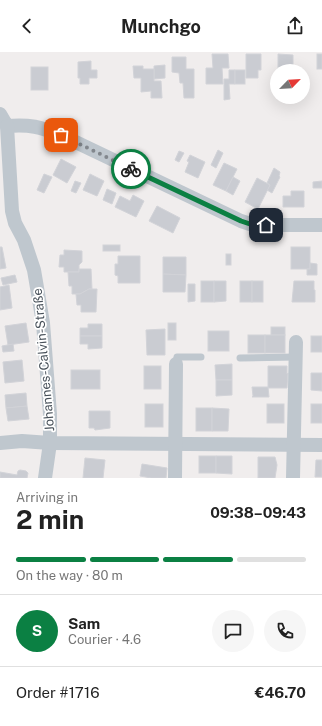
<!DOCTYPE html>
<meta charset="utf-8">
<style>
:root{--surface:#fff;--page:#f6f6f6;--text:#222;--muted:#767676;--line:#e0e0e0;--accent:#0b8043}
body{margin:0;font-family:"Public Sans",sans-serif;background:var(--page);color:var(--text);height:100vh;display:flex;flex-direction:column;font-size:15px;white-space:nowrap}
*{box-sizing:border-box;margin:0}
p{font-size:13px;color:var(--muted)}
.icon{flex:none;width:22px;height:22px;fill:none;stroke:currentColor;stroke-width:2;stroke-linecap:round;stroke-linejoin:round}
.map{position:relative;height:426px;overflow:hidden}
.details{display:flex;flex-direction:column;background:var(--surface);flex:1}
.details>*{flex:none}
.needle{width:26px;rotate:65deg}
.fabs{position:absolute;left:270px;top:12px;display:grid;gap:8px}
.fabs a{display:grid;place-items:center;width:40px;height:40px;border-radius:50%;background:var(--surface);box-shadow:0 4px 16px #0002;font-size:20px}
.pin{position:absolute;display:grid;place-items:center;width:34px;height:34px;color:#fff;margin:-17px;border-radius:8px;box-shadow:0 2px 6px #0006}
.courier{position:absolute;display:grid;place-items:center;width:40px;height:40px;margin:-20px;border:3px solid #0b8043;border-radius:50%;background:#fff;color:#222;box-shadow:0 1px 5px #0007}
.summary em{font-style:normal;font-weight:700}
.summary div{display:flex;flex-direction:column-reverse}
.summary{display:flex;align-items:center;justify-content:space-between;height:68px;padding:0 16px}
h1{font-size:26px;font-weight:700;line-height:30px}
.bar{display:grid;grid-template-columns:repeat(4,1fr);gap:6px 4px;align-content:center;height:48px;padding:0 16px}
.bar i{height:5px;border-radius:3px;background:var(--line)}
.bar .selected{background:var(--accent)}
.bar p{grid-column:span 4}
.line{display:flex;align-items:center;gap:10px;padding:0 16px;border-top:1px solid var(--line)}
.line div{flex:1}
.round{display:grid;place-items:center;flex:none;width:42px;height:42px;border-radius:21px;background:var(--page)}
header{display:flex;justify-content:space-between;align-items:center;height:52px;padding:0 16px;background:var(--surface);font-size:18px;font-weight:700}
.map>svg:first-child{display:block}
.building{fill:#caccd2;stroke:#d2d3d8}
.lines{fill:none;stroke-linecap:round;stroke-linejoin:round}
.service{stroke:#bfc7ce;stroke-width:7}
.minor{stroke:#bfc7ce;stroke-width:14}
.done{stroke:#82878d;stroke-width:4;stroke-dasharray:0 7.2}
.route{stroke:#0b8043;stroke-width:5}
.labels{text-anchor:middle;stroke-width:3.5;stroke-linejoin:round;paint-order:stroke}
.street-label{font-size:13px;fill:#475059;stroke:#fff}
</style>
<header><svg class="icon" aria-label="back" viewBox="0 0 24 24"><path d="M15 5l-7 7 7 7"/></svg>Munchgo<svg class="icon" aria-label="share" viewBox="0 0 24 24"><path d="M12 15V3M7 8l5-5 5 5M5 13v7h14v-7"/></svg></header>
<div class="map">
<svg width="322" height="426" viewBox="0 0 322 426">
<rect width="100%" height="100%" fill="#f0eded"/>
<!-- building -->
<g class="building">
<path d="M212,2h16l1,14h-7l1,16h-17v-16h7z"/>
<path d="M246,2h15v16h-3v8h-12z"/>
<path d="M278,2l15,1v13h2v3h-17z"/>
<rect x="317" y="2" width="5" height="15"/>
<path d="M172,5h14v12h8v29h-10l-1,-15h-3l-1,-10 -7,-1z"/>
<path d="M91,9v9h6v8h-8v6h-9v-6h-2v-16z"/>
<path d="M165,13v13l-11,1v-13z"/>
<path d="M133,14h10v3h11v12h7l1,17h-11v-7l-10,1v-14h-7z"/>
<rect x="31" y="15" width="17" height="23"/>
<path d="M229,18h6v14h-6l1,15 -6,1v-21h5z"/>
<rect x="235" y="18" width="10" height="14"/>
<path d="M218,98l5,3 -7,15 -5,-3z"/>
<path d="M179,99l5,2 -5,9 -4,-2z"/>
<path d="M190,103l15,7 -7,16 -13,-6 4,-10 -2,-1z"/>
<path d="M61,107l15,8 -9,16 -14,-8z"/>
<path d="M224,111l13,6 -11,22 -13,-6z"/>
<path d="M274,116l6,4 -1,4 1,1 -8,16 -5,-3 3,-5 -3,-2z"/>
<path d="M44,122l8,3 -8,16 -7,-3z"/>
<path d="M90,122l14,7 -7,15 -14,-6z"/>
<path d="M233,125l7,4 -7,14 -7,-4z"/>
<path d="M257,126l13,7 -12,24 -13,-7z"/>
<path d="M75,129l6,2 -5,10 -5,-2z"/>
<path d="M322,129v7h-9v-6z"/>
<path d="M107,137l9,4 -4,11 -9,-4z"/>
<path d="M291,139h13v16h-21v-11h8z"/>
<path d="M133,143l11,6 -8,16 -21,-10 5,-11 10,5z"/>
<path d="M157,154l23,12 -7,15 -24,-12z"/>
<rect x="103" y="193" width="17" height="6"/>
<path d="M0,195h2l4,21 -6,1z"/>
<rect x="291" y="195" width="19" height="22"/>
<path d="M64,198l18,1v11l-3,3v7h-15v-5h-5l1,-12h4z"/>
<rect x="226" y="202" width="5" height="11"/>
<path d="M118,204h22v27h-22v-7l-3,-1v-11h3z"/>
<path d="M163,205h23v18l-23,-1z"/>
<path d="M310,211l7,1v11h-10v-6h3z"/>
<path d="M79,217h12l1,20h-3l-9,5h-8v-8h-3l-1,-14h11z"/>
<path d="M163,222l23,1 -1,17h-22z"/>
<path d="M15,223l2,7 -14,3 -2,-7z"/>
<rect x="201" y="229" width="13" height="21"/>
<path d="M214,229h12v20l-12,1z"/>
<rect x="240" y="229" width="12" height="21"/>
<rect x="252" y="229" width="11" height="21"/>
<path d="M294,229h20v9h1v12h-23z"/>
<path d="M188,232h7v17l-7,1z"/>
<path d="M9,233l3,23 -12,2v-23z"/>
<path d="M89,237h8l-1,23h-15v-7h-4l-1,-11h4z"/>
<path d="M26,271l3,19 -21,3 -3,-19z"/>
<rect x="168" y="271" width="8" height="17"/>
<path d="M88,272h14v12h-22v-8h8z"/>
<rect x="271" y="275" width="14" height="8"/>
<path d="M165,277v26h-18l-1,-25z"/>
<rect x="208" y="279" width="21" height="20"/>
<rect x="248" y="283" width="17" height="18"/>
<rect x="265" y="283" width="20" height="18"/>
<path d="M80,284h22v12l-14,1v-5h-8z"/>
<rect x="311" y="284" width="11" height="16"/>
<path d="M13,292l1,7 -11,1 -1,-6z"/>
<path d="M22,308l2,21 -19,2 -2,-21z"/>
<path d="M232,312v16h-16l-1,-15z"/>
<rect x="144" y="314" width="17" height="23"/>
<path d="M268,314h19v8l1,-1 -1,15h-19z"/>
<rect x="71" y="318" width="29" height="19"/>
<path d="M311,321h11v18l-11,-1z"/>
<path d="M216,328h16v15l-16,1z"/>
<path d="M252,335h16l1,10h-17l1,-1z"/>
<path d="M26,341l1,13 -21,2 -1,-13z"/>
<rect x="145" y="352" width="18" height="23"/>
<rect x="267" y="352" width="17" height="19"/>
<rect x="311" y="352" width="11" height="19"/>
<path d="M27,354l2,13 -21,2 -2,-13z"/>
<rect x="196" y="356" width="16" height="23"/>
<path d="M212,356l17,1 -1,22h-16z"/>
<path d="M89,359h21v17l-15,2 -1,-2h-5z"/>
<rect x="199" y="404" width="17" height="17"/>
<path d="M216,404h16v18l-16,-1z"/>
<path d="M258,405h17l2,8 -2,13h-17z"/>
<path d="M85,406l20,2 -2,18h-20z"/>
<path d="M316,408h6v17h-7z"/>
<path d="M142,412l25,4 -1,10h-15l-11,-2z"/>
<path d="M20,418l6,1 2,2 -1,5h-27v-6l17,3 1,-4z"/>
</g>
<g class="lines">
<!-- service -->
<g class="service">
<path d="M240,306l56,-1"/>
<path d="M176,312l1,-7h24"/>
</g>
<!-- minor -->
<g class="minor">
<path d="M0,62l7,12c23,-2 33,1 54,9l180,86 12,4h69"/>
<path d="M7,74l5,85 3,12 9,17 10,30 9,53 7,91v29l-5,35"/>
<path d="M0,391l22,-2 28,2 272,2"/>
<path d="M175,426l1,-114"/>
<path d="M293,426l3,-136"/>
</g>
</g>
<g class="lines">
<!-- done -->
<path class="done" d="M61,83l70,34"/>
<!-- route -->
<path class="route" d="M131,117l110,52 12,4h13"/>
</g>
<g class="labels">
<!-- street labels -->
<g class="street-label">
<text transform="translate(43 308) rotate(-95)" y="5">Johannes-Calvin-Straße</text>
</g>
</g>
</svg>
<div class="fabs">
<a><svg class="needle" viewBox="-14 -14 28 28"><path d="M0-13l5 13h-10z" fill="#e53935"/><path d="M0 13l5-13h-10z" fill="#767676"/></svg></a>
</div>
<div class="pin" style="left:61px;top:83px;background:#ea580c"><svg class="icon" aria-label="bag" viewBox="0 0 24 24"><path d="M5 8h14l-1 12H6zM9 8a3 3 0 0 1 6 0"/></svg></div>
<div class="pin" style="left:266px;top:173px;background:#1f2937"><svg class="icon" aria-label="home" viewBox="0 0 24 24"><path d="M3 11l9-7 9 7M6 9v11h12V9"/></svg></div>
<div class="courier" style="left:131px;top:117px"><svg class="icon" aria-label="bike" viewBox="0 0 24 24"><circle cx="6" cy="16" r="4"/><circle cx="18" cy="16" r="4"/><path d="M6 16l4-8h5l3 8M10 8l3 8H6M13 5h3"/></svg></div>
</div>
<section class="details">
<div class="summary"><div><h1>2 min</h1><p>Arriving in</p></div><em>09:38–09:43</em></div>
<div class="bar"><i class="selected"></i><i class="selected"></i><i class="selected"></i><i></i><p>On the way · 80 m</p></div>
<div class="line" style="height:72px"><b class="round" style="background:var(--accent);color:#fff">S</b><div><b>Sam</b><p>Courier · 4.6</p></div><a class="round"><svg class="icon" aria-label="chat" viewBox="0 0 24 24"><path d="M4 5h16v11H9l-5 4z"/></svg></a><a class="round"><svg class="icon" aria-label="phone" viewBox="0 0 24 24"><path d="M5 4h4l2 5-3 2q2 4 5 5l2-3 5 2v4C11 20 4 13 5 4z"/></svg></a></div>
<div class="line" style="height:52px"><div>Order #1716</div><b>€46.70</b></div>
</section>
